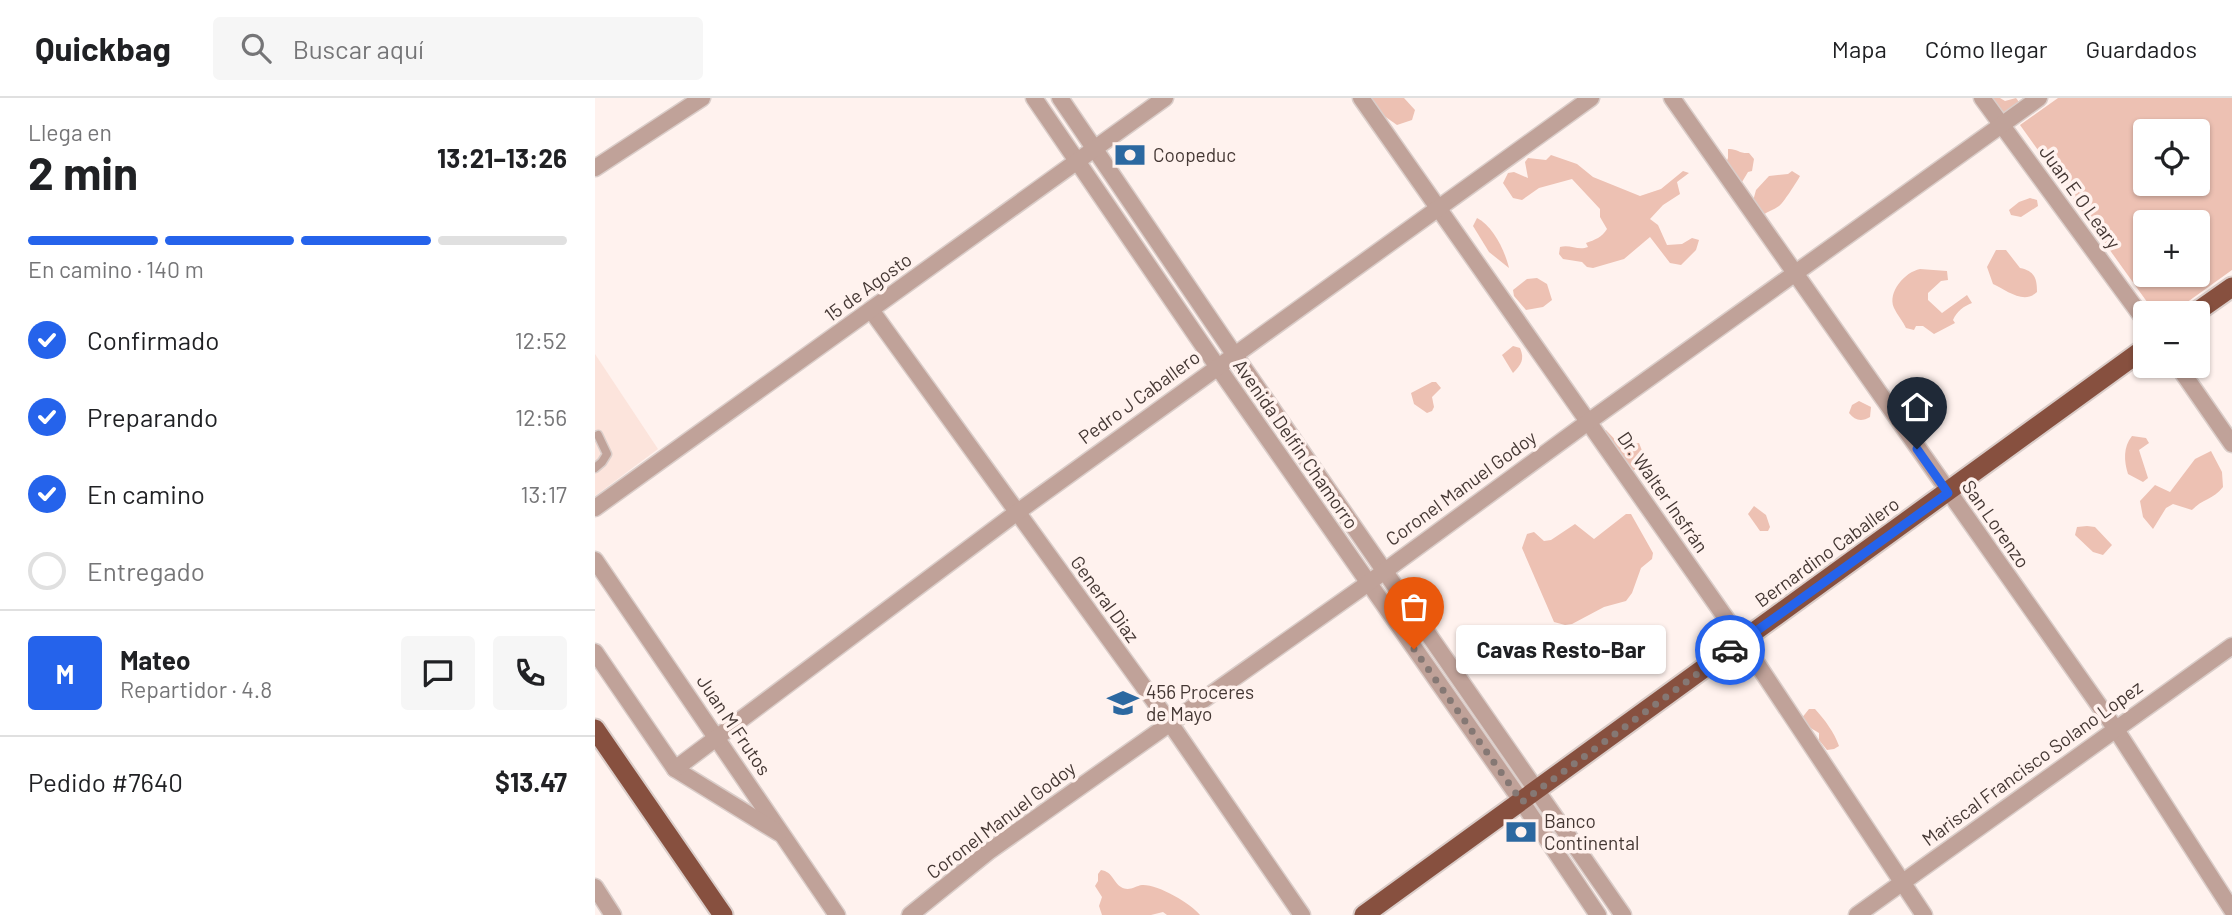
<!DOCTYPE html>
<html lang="es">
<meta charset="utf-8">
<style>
:root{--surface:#fff;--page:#f6f6f6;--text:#202124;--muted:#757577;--line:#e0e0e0;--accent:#2563eb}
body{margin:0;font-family:Barlow,sans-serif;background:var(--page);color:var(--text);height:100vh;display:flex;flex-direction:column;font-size:26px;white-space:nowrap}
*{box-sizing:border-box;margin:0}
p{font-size:23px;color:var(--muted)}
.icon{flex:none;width:38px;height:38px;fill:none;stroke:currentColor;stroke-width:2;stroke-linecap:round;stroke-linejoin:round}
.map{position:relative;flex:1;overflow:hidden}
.details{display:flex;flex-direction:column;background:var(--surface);width:595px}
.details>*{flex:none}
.controls{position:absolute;left:1538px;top:21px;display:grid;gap:14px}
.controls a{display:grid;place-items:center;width:77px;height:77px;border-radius:7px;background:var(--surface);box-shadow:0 2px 5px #0004;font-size:35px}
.pin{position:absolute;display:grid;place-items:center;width:60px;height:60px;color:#fff;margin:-72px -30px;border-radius:50% 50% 50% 0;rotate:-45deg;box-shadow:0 0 7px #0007}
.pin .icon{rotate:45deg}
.courier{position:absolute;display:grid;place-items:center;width:70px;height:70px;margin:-35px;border:5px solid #2563eb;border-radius:50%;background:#fff;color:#222;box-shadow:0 2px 9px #0007}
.bubble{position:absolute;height:49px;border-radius:7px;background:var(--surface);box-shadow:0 2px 5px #0004;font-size:23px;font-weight:700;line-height:49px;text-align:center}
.overview em{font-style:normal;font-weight:700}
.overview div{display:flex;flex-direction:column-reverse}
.overview{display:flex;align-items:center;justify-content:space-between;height:119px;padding:0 28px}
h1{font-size:46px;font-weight:700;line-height:52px}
.bar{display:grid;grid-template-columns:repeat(4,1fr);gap:10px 7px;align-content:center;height:84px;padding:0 28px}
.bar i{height:9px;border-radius:5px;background:var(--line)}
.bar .selected{background:var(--accent)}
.bar p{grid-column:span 4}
.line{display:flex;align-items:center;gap:18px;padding:0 28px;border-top:2px solid var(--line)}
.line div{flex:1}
.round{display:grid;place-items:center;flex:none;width:74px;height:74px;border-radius:7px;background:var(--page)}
ol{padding:0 28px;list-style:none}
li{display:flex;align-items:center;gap:21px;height:77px}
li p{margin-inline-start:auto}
li .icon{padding:7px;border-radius:50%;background:var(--accent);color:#fff;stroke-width:4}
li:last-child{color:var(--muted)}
li i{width:38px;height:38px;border:4px solid var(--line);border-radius:50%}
header{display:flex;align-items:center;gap:42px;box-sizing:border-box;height:98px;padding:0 35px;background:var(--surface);border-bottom:2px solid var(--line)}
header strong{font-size:33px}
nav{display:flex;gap:38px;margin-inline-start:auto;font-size:24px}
.search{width:490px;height:63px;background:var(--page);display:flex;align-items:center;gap:18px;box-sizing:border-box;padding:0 24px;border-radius:7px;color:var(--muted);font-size:26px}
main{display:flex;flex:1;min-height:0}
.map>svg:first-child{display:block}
.built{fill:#fce4dc}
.green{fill:#edc1b3;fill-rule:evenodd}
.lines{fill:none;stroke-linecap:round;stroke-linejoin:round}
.service-casing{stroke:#dacdc9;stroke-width:11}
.minor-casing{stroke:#dacdc9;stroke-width:19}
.trunk-casing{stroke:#dacdc9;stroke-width:23}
.service{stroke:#c0a299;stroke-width:8}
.minor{stroke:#c0a299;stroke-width:16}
.trunk{stroke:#87503f;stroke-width:19}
.done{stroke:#857874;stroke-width:7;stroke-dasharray:0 12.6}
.route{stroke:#2563eb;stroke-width:9}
.labels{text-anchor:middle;stroke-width:7;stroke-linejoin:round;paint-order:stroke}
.poi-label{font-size:19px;fill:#443733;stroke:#fff2ee;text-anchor:start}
.street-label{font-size:19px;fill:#443733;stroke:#fff2ee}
</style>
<header>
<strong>Quickbag</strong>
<div class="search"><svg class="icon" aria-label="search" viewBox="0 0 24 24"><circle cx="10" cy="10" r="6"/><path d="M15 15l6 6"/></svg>Buscar aquí</div>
<nav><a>Mapa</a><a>Cómo llegar</a><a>Guardados</a></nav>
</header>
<main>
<section class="details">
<div class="overview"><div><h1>2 min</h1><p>Llega en</p></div><em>13:21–13:26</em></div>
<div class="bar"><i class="selected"></i><i class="selected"></i><i class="selected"></i><i></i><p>En camino · 140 m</p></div>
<ol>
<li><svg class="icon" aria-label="check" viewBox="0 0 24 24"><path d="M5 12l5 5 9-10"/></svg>Confirmado<p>12:52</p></li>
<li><svg class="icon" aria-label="check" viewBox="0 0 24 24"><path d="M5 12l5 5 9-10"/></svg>Preparando<p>12:56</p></li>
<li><svg class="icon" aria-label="check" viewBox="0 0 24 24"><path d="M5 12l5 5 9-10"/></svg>En camino<p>13:17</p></li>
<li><i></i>Entregado</li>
</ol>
<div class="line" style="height:126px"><b class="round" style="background:var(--accent);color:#fff">M</b><div><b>Mateo</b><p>Repartidor · 4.8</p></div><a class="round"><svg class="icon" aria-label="chat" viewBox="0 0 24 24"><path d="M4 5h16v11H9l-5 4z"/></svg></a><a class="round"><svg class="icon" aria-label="phone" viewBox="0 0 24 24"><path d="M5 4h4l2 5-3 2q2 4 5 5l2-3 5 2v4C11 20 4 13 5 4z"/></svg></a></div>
<div class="line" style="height:91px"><div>Pedido #7640</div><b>$13.47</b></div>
</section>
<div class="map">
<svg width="1637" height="817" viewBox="0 0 1637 817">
<rect width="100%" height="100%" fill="#fff2ee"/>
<!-- built -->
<path class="built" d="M0,256l63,95 -63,47z"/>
<!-- green -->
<g class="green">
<path d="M776,0h33l11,12 -3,10 -15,5 -17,-12z"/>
<path d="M1390,0h15l5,3 11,-3 6,8 -17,11z"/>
<path d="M1463,0h174v172l-60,43h-17l-135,-188zM1550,33h53v53h-53zM1550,124h53v53h-53z"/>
<path d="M1133,51c8,-1 12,5 21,4l5,6 -2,12 -4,1 -6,10 -4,1 -15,-13 5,-12z"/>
<path d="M956,57l26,9 16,13 47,19 21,-7 22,-18 6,2 -12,9 3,12 -17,11 -13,14 8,6 9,20 15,-1 10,-6 7,2 -3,10 -15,15 -11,-2 -20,-26 -26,22 -31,9 -6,-1 -5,-5 -19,-3 -4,-5 1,-7c10,-3 18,4 28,0l-2,-4c9,-3 16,-6 21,-14l-7,-12v-8l-28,-30 -33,9 -17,12 -9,-2 -10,-15 5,-10 6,-1 14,6 -3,-16 3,-4 18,2z"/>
<path d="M1197,73l8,5c-2,4 -18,29 -21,30 -5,4 -11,5 -16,9l-10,-14 3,-11 13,-14 19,-2z"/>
<path d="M1435,100l7,2 1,6 -17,11 -10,-2 -2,-5 10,-8z"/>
<path d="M882,120c16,8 28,33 32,50l-20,-16 -16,-26z"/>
<path d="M1401,152h10l14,18c15,3 17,11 17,24 -13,13 -31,-2 -44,-8l-6,-17z"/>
<path d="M1325,171l27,2 1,9 -7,1 -13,12v7l14,13 25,-18 5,8c-8,3 -15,8 -19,17l2,3 -21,11 -11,-8h-7l-2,4 -8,-2c-3,-7 -9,-13 -12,-20 -7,-16 11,-36 26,-39z"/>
<path d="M942,180l10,6 5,16 -9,7 -17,3 -12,-14 -1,-6 14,-11z"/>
<path d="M918,248l7,2c5,11 1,17 -7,25l-11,-18z"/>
<path d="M837,284h4l5,6 -9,9 2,10 -2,4 -5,2 -13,-9 -3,-11z"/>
<path d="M1264,303l12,6 -1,10c-8,5 -15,4 -21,-4l3,-8z"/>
<path d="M1011,332l15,16 18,-3 6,15 -3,11 -9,1 -26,-28 -3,-10z"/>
<path d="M1537,338l14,2 3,5 -10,7 9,28 -5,4 -15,-8c-4,-13 -5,-27 4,-38z"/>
<path d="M1616,353l11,21 1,15c-10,13 -21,12 -31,23l-19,-6 -7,4 -13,21 -10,-12 -3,-16 15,-16 15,7 25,-33z"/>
<path d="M1159,408l12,9 4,12 -2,4h-8l-12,-17z"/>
<path d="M1031,416h5l22,39 -1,6 -11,9 -9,25 -6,8 -22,6 -32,17 -7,1 -11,-3 -32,-74 5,-14 7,-2 10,9 7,-1 24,-16 19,15z"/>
<path d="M1492,428l8,1 17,18 -9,10 -10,-3 -18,-17 2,-8z"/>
<path d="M1214,611h6c10,11 19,23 24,37l-5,3 -7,1 -8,-10v-7l-15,-9 -3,-5z"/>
<path d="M506,772c12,2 12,12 20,17 8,5 14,-1 21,-2 15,-1 49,18 58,30h-33l-4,-3 -12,3h-49l-3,-9 3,-9 -7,-11 3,-5v-7z"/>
</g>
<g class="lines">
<!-- service casing -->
<g class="service-casing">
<path id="service" d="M0,370l7,-6 5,-8 -9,-19"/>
</g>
<!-- minor casing -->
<g class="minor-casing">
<g id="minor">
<path d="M439,0l183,268 305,436 76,113"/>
<path d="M465,0l174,256 389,561"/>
<path d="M766,0l381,543 182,274"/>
<path d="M1077,0l443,630 117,182"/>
<path d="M1387,0l163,223"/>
<path d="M0,70l107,-70"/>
<path d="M276,212l299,413 132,192"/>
<path d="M1583,268l54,78"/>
<path d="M0,410l570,-410"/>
<path d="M0,462l242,355"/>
<path d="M0,554l80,117 104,64"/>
<path d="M80,671l341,-256 575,-415"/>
<path d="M0,789l18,28"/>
<path d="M315,817l78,-63 379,-268 221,-162 451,-324"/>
<path d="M1262,817l375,-269"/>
</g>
</g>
<!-- trunk casing -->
<g class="trunk-casing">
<g id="trunk">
<path d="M1600,215l37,-26"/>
<path d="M0,631l128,186"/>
<path d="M769,817l781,-567"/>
</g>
</g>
<!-- service -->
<use href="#service" class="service"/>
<!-- minor -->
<use href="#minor" class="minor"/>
<!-- trunk -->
<use href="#trunk" class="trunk"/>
</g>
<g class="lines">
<!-- done -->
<path class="done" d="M819,551l108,153 208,-152"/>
<!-- route -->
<path class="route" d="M1135,552l218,-157 -31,-44"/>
</g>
<!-- icons -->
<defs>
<g id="bank-bare" transform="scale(2.415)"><path d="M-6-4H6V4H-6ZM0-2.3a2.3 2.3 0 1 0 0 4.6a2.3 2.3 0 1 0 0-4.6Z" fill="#2c68a0" stroke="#fff2ee" stroke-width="2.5" paint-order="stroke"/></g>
<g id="school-bare" transform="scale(2.415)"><path d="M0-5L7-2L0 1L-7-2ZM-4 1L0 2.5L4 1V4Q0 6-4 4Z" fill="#2c68a0" stroke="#fff2ee" stroke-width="2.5" paint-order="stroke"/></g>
</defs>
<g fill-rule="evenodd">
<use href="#bank-bare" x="535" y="57"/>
<use href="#school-bare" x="528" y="605"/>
<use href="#bank-bare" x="926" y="734"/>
</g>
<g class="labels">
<!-- poi labels -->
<g class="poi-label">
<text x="558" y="64">Coopeduc</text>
<text x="551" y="601">456 Proceres<tspan x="551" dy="22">de Mayo</tspan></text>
<text x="949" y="730">Banco<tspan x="949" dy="22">Continental</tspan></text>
</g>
<!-- street labels -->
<g class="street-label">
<text transform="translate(1485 99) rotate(54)" y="7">Juan E O Leary</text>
<text transform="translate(273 189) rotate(-36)" y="7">15 de Agosto</text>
<text transform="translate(544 299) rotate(-36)" y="7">Pedro J Caballero</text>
<text transform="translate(701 346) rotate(55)" y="7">Avenida Delfin Chamorro</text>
<text transform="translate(866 390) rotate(-36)" y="7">Coronel Manuel Godoy</text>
<text transform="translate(1068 394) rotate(55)" y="7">Dr. Walter Insfrán</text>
<text transform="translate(1401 426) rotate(55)" y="7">San Lorenzo</text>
<text transform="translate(1232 454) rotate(-36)" y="7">Bernardino Caballero</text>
<text transform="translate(510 501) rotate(54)" y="7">General Diaz</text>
<text transform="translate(139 627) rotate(56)" y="7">Juan M Frutos</text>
<text transform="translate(1437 665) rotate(-36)" y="7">Mariscal Francisco Solano Lopez</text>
<text transform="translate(406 722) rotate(-37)" y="7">Coronel Manuel Godoy</text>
</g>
</g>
</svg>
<div class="controls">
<a><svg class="icon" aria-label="locate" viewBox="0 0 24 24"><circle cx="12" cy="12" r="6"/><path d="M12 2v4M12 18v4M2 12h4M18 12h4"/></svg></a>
<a>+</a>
<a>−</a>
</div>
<div class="pin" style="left:819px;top:551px;background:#ea580c"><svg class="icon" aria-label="bag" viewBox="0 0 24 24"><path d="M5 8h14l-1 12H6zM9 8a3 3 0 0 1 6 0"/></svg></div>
<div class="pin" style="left:1322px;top:351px;background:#1f2937"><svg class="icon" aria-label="home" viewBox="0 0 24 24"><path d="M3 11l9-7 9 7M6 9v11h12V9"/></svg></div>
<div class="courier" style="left:1135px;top:552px"><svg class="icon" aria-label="car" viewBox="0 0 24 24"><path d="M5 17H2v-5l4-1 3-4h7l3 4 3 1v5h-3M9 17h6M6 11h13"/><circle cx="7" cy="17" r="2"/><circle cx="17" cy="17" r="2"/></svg></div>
<div class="bubble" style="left:861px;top:527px;width:210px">Cavas Resto-Bar</div>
</div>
</main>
